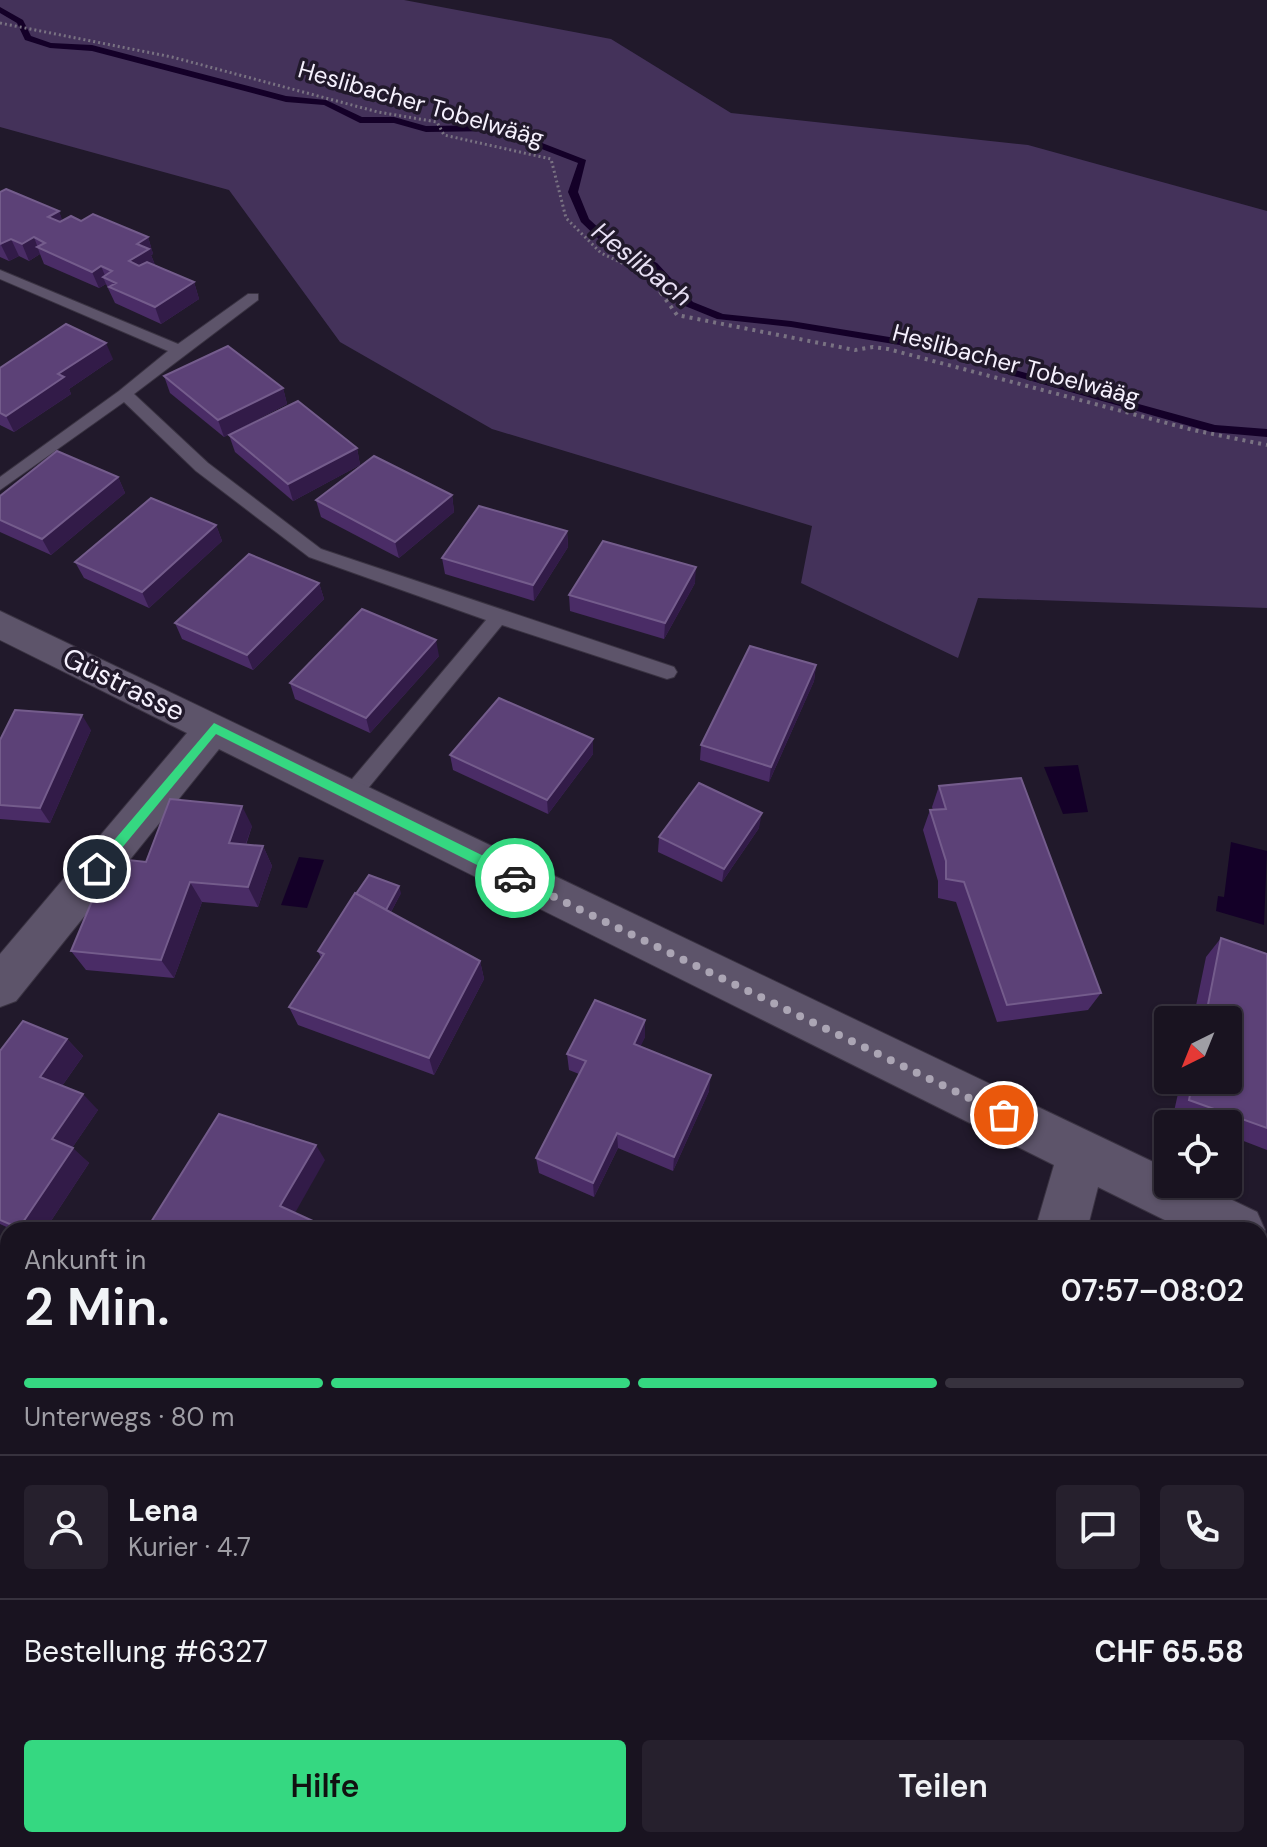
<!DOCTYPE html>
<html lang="de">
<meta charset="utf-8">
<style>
:root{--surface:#191320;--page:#26202d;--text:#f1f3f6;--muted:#9f9ea5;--line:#37323e;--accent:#35d881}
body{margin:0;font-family:"DM Sans",sans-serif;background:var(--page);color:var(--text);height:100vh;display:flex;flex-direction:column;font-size:30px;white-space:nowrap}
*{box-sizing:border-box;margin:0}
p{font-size:26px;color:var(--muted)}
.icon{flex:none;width:44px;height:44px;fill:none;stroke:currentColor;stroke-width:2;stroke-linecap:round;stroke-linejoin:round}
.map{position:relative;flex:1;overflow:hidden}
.panel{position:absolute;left:0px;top:1222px;width:1268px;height:626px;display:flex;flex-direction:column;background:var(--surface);border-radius:24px 24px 0 0;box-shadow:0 2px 6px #0004,0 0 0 2px var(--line)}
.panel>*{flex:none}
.needle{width:52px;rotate:223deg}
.fabs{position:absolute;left:1154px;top:1006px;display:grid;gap:16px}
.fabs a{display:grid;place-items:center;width:88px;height:88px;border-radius:8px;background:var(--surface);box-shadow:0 2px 6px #0004,0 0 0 2px var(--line);font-size:40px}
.pin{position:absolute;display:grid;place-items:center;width:68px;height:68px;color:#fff;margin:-34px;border:4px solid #fff;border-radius:50%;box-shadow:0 2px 8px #0007}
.courier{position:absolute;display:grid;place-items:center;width:80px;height:80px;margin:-40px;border:6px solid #35d881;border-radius:50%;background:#fff;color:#222;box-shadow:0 2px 10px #0007}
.overview em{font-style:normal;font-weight:600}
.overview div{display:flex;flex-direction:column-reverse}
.overview{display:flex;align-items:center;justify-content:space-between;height:136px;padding:0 24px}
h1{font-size:52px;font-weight:600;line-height:60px}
.bar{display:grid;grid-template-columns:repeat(4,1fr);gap:12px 8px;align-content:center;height:96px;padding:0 24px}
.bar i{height:10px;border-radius:6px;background:var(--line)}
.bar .selected{background:var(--accent)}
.bar p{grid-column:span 4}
.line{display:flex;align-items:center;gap:20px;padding:0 24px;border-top:2px solid var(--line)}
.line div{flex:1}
.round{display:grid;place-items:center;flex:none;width:84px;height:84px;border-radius:8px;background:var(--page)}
.action{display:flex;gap:16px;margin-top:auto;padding:16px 24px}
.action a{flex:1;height:92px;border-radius:8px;background:var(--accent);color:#111;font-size:32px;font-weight:600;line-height:92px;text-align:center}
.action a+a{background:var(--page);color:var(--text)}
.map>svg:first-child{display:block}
.green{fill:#44325a}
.water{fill:#140028}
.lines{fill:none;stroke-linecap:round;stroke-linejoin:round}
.stream{fill:#140028;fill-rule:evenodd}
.lane-casing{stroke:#3a3342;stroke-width:2}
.street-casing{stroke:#3a3342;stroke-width:2}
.path-far1{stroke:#797282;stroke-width:3;stroke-dasharray:2 3;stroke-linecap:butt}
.path{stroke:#797282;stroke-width:4;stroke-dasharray:3 5;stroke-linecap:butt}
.lane{fill:#5d546a;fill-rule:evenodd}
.street{fill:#5d546a;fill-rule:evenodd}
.wall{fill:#4a2c66}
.shaded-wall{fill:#321b48}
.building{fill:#5c4177;stroke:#745c8c;stroke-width:2}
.route{fill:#35d881}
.done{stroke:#aba5b4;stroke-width:8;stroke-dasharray:0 14.4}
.labels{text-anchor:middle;stroke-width:7;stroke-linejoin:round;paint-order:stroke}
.far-street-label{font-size:24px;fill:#f5f0fd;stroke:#21192b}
.far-water-label{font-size:26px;font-style:italic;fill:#e7dff3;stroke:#21192b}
.street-label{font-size:28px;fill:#f5f0fd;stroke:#21192b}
</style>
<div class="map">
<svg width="1267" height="1847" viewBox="0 0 1267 1847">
<rect width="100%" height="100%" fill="#21192b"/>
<!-- green -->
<path class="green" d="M0,0h404l207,39 120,74 297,32 239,66v397l-289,-10 -20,60 -157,-75 11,-57 -320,-97 -152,-87 -111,-152 -229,-63z"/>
<!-- water -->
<g class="water">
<path d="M1078,765l10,47 -25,2 -19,-47z"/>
<path d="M1231,842l36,9 -3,74 -48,-14 2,-15 6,1z"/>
<path d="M299,857l25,3 -17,48 -26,-3z"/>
</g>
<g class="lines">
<!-- stream -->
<path class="stream" d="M0,7l23,13 8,16 20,7 41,2 194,51 40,4 36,17h32l32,9 70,-1 90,35 -8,32 11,27 25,23 43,21 36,39 30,12 68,7 172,28 52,21 200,55 52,4v8l-56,-5 -204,-58 -47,-19 -169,-28 -74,-8 -32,-13 -36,-39 -43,-21 -25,-24 -13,-30 10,-29 -83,-32 -69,1 -32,-9h-34l-36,-18 -38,-3 -194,-51 -42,-3 -25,-8 -8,-17 -17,-10z"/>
<!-- lane casing -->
<g class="lane-casing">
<path id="lane" d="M0,270l178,74 70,-50h10v6l-124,94 74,69 113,86 353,118 3,5 -3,5 -7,2 -165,-54 -146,178h-14l-3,-6 3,-6 144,-171 -177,-63 -113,-86 -72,-69 -124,88v-13l119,-86 49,-40 -168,-72z"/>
</g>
<!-- street casing -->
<g class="street-casing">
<g id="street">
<path d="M0,611l1168,558v15h31l58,28 8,18 -5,11v-11h-75l-87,-43 -11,43h-52l19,-65 -835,-416 -203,252 -16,6v-53l187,-221 -187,-93z"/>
<path d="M869,1840h66l-2,7h-66z"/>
</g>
</g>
<!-- path-far1 -->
<path class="path-far1" d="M0,23l172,34 206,55 59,10 7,13 107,24 15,59 35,35 46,22 15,20"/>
<!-- path -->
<path class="path" d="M661,293l16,22 178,35 18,-3 15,2 305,81 74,15"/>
<!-- lane -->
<use href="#lane" class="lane"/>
<!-- street -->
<use href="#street" class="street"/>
</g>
<!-- wall -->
<g class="wall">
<path d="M0,192l59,19 3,10h19l67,16 5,17 -2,1 4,10 39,17 5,17 -38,25 -46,-21 -9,-19 -7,4 -55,-24 -4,-10 -11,7 -10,-5 -10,5 -9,-4z"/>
<path d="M113,359l-44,30 2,5 -57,38 -14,-7v-57z"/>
<path d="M164,376l119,12 4,16 -63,33 -54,-44z"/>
<path d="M229,435l128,13 3,17 -67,36 -58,-49z"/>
<path d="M118,477l7,16 -74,62 -51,-23v-36z"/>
<path d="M452,495l2,17 -55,46 -78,-41 -5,-17z"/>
<path d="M216,525l6,16 -73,67 -65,-30 -9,-16z"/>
<path d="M567,531l1,16 -34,54 -89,-27 -3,-16z"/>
<path d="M319,583l5,16 -71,71 -71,-31 -7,-16z"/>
<path d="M695,583l-31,56 -94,-28 -1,-16z"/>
<path d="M439,656l-69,77 -75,-34 -5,-16z"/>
<path d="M816,665l-2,16 -45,101 -69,-22 1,-15z"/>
<path d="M91,730l-41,93 -50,-4v-79z"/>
<path d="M593,739v15l-45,60 -95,-44 -3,-15z"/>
<path d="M939,786l162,207 -13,17 -91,12 -41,-120 -18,-4v-17l-15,-51 7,-20h3l-1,-3z"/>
<path d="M252,826l-6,19 17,1 9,20 -14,41 -56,-5 -28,76 -88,-8 -15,-19 75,-89z"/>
<path d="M759,828l-37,54 -64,-30 1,-15z"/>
<path d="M401,893l-10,19 89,49 4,18 -50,96 -136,-50 -9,-18 32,-49 -3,-7z"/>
<path d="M1221,938l46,16v196l-39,-15v-11h-31l-24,-8 8,-36h47v-60h-35l13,-63z"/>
<path d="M645,1037l-5,9 69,45 -36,80 -55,-23 -24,49 -55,-24 -3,-15 43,-84 -10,-4 -2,-16z"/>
<path d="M67,1039l16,17 -21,30 36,24 -26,38 17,15 -44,67h-32l-13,-6v-173z"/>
<path d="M1260,1419l7,3v113l-7,-3z"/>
</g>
<!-- shaded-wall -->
<g class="shaded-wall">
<path d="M59,211l6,17 -17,-11z"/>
<path d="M34,237l6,17 -11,7 -7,-17z"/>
<path d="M148,237l5,17 -2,1 4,10 -20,13 -6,-17 8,-17z"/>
<path d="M11,239l8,17 -10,5 -8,-16z"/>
<path d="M101,266l5,12 -3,-1 3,7 -7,4 -7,-16z"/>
<path d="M194,282l5,17 -38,25 -6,-17z"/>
<path d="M106,343l7,16 -44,30 2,5 -57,38 -8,-16 52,-42z"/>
<path d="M283,388l4,16 -63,33 -6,-17z"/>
<path d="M357,448l3,17 -67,36 -5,-17z"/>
<path d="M118,477l7,16 -74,62 -9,-16z"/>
<path d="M452,495l2,17 -55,46 -4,-16z"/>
<path d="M216,525l6,16 -73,67 -7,-16z"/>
<path d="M567,531l1,16 -34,54 -1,-16z"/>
<path d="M696,567l-1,16 -31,56 1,-16z"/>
<path d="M319,583l5,16 -71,71 -6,-15z"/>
<path d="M436,640l3,16 -69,77 -4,-15z"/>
<path d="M816,665l-2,16 -45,101 2,-15z"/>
<path d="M82,715l9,15 -41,93 -10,-15z"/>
<path d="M593,739v15l-45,60 -1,-14z"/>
<path d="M242,806l10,20 -13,37 -10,-20z"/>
<path d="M762,813l-3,15 -37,54 2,-13z"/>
<path d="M263,846l9,20 -14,41 -10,-20z"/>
<path d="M190,882l12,20 -28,76 -13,-18z"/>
<path d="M399,886l2,7 -17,32 -3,-7z"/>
<path d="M480,961l4,18 -50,96 -5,-17z"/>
<path d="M645,1020v17l-11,24v-17z"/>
<path d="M67,1039l16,17 -26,37 -17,-16z"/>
<path d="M711,1075l-2,16 -36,80 1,-14z"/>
<path d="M83,1094l15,16 -30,44 -16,-15z"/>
<path d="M617,1133l1,15 -24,49 -1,-14z"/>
<path d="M316,1145l9,15 -34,60 -11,-14z"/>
<path d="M73,1148l16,15 -44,67h-23l-3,-2z"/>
</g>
<!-- building -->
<g class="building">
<path d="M6,189l53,22 -11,6 12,5 11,-6 10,5 12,-7 55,23 -11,7 12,5 -20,12 10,5 8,-4 47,20 -39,25 -46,-20 7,-4 -13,-6 9,-6 -11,-5 -9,6 -55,-25 8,-4 -11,-6 -12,7 -11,-5 -11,5v-52z"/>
<path d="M66,324l40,19 -48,31 6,3 -58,39 -6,-3v-45z"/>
<path d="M228,346l55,42 -65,32 -54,-44z"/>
<path d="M298,401l59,47 -69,36 -59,-49z"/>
<path d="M57,451l61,26 -76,62 -42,-19v-24z"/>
<path d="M374,456l78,39 -57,47 -79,-42z"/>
<path d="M151,498l65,27 -74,67 -67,-30z"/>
<path d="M479,506l88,25 -34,54 -91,-27z"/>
<path d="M603,541l93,26 -31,56 -96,-28z"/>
<path d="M249,554l70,29 -72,72 -72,-32z"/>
<path d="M362,609l74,31 -70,78 -76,-35z"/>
<path d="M750,646l66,19 -45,102 -70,-22z"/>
<path d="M499,698l94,41 -46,61 -97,-45z"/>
<path d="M15,710l67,5 -42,93 -40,-3v-65z"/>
<path d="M1021,778l80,215 -94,12 -43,-123 -18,-3v-18l-16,-51 16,-1 -7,-23z"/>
<path d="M699,783l63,30 -38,56 -65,-32z"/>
<path d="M170,799l72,7 -13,37 34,3 -15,41 -58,-5 -29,78 -90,-9 39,-93 36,4z"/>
<path d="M369,875l30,11 -13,24 -30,-16z"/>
<path d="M355,893l125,68 -51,97 -140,-51 35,-53 -6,-3z"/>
<path d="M1221,938l46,16v174l-78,-28 4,-20h35v-60h-23z"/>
<path d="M595,1000l50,20 -11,24 77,31 -37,82 -57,-24 -24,50 -57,-25 50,-97 -19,-7z"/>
<path d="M23,1021l44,18 -27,38 43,17 -31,45 21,9 -54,80 -19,-8v-169z"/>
<path d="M219,1114l97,31 -36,61 46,21 -2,3h-178z"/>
<path d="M1260,1419l7,3v99l-7,-3z"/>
<path d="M632,1840h138l-2,7h-138z"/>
</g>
<!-- route -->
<path class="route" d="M214,723l306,151v8h-9l-295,-148 -114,138h-9v-7z"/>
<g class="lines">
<!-- done -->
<path class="done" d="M515,878l489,237"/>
</g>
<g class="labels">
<!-- far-street labels -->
<g class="far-street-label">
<text transform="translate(421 104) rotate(16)" y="8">Heslibacher Tobelwääg</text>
<text transform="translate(1016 365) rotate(15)" y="8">Heslibacher Tobelwääg</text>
</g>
<!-- far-water labels -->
<g class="far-water-label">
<text transform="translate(642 264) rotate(38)" y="9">Heslibach</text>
</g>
<!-- street labels -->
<g class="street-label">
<text transform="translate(124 684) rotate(26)" y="10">Güstrasse</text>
</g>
</g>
</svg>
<div class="fabs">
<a><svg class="needle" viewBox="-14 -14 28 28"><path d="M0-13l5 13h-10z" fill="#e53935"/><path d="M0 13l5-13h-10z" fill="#9f9ea5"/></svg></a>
<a><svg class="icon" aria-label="locate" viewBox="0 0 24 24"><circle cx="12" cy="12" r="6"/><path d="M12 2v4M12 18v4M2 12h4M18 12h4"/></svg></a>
</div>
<div class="pin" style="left:1004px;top:1115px;background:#ea580c"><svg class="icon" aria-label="bag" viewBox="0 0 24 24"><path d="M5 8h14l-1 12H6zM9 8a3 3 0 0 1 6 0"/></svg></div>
<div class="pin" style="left:97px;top:869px;background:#1f2937"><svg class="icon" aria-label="home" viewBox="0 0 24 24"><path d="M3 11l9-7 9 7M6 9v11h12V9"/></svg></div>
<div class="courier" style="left:515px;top:878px"><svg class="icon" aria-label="car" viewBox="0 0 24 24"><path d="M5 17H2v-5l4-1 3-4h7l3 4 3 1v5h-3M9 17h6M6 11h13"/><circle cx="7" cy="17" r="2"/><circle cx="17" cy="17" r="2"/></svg></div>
<section class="panel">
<div class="overview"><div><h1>2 Min.</h1><p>Ankunft in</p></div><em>07:57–08:02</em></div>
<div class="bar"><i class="selected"></i><i class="selected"></i><i class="selected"></i><i></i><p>Unterwegs · 80 m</p></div>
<div class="line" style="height:144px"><a class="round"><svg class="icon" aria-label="person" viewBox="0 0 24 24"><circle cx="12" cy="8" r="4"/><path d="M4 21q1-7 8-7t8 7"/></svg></a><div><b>Lena</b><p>Kurier · 4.7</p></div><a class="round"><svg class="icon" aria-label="chat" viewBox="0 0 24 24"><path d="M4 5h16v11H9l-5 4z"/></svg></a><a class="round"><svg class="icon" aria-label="phone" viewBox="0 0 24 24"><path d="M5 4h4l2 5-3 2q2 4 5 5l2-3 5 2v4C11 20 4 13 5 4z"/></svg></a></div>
<div class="line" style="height:104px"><div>Bestellung #6327</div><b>CHF 65.58</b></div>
<div class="action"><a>Hilfe</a><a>Teilen</a></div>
</section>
</div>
